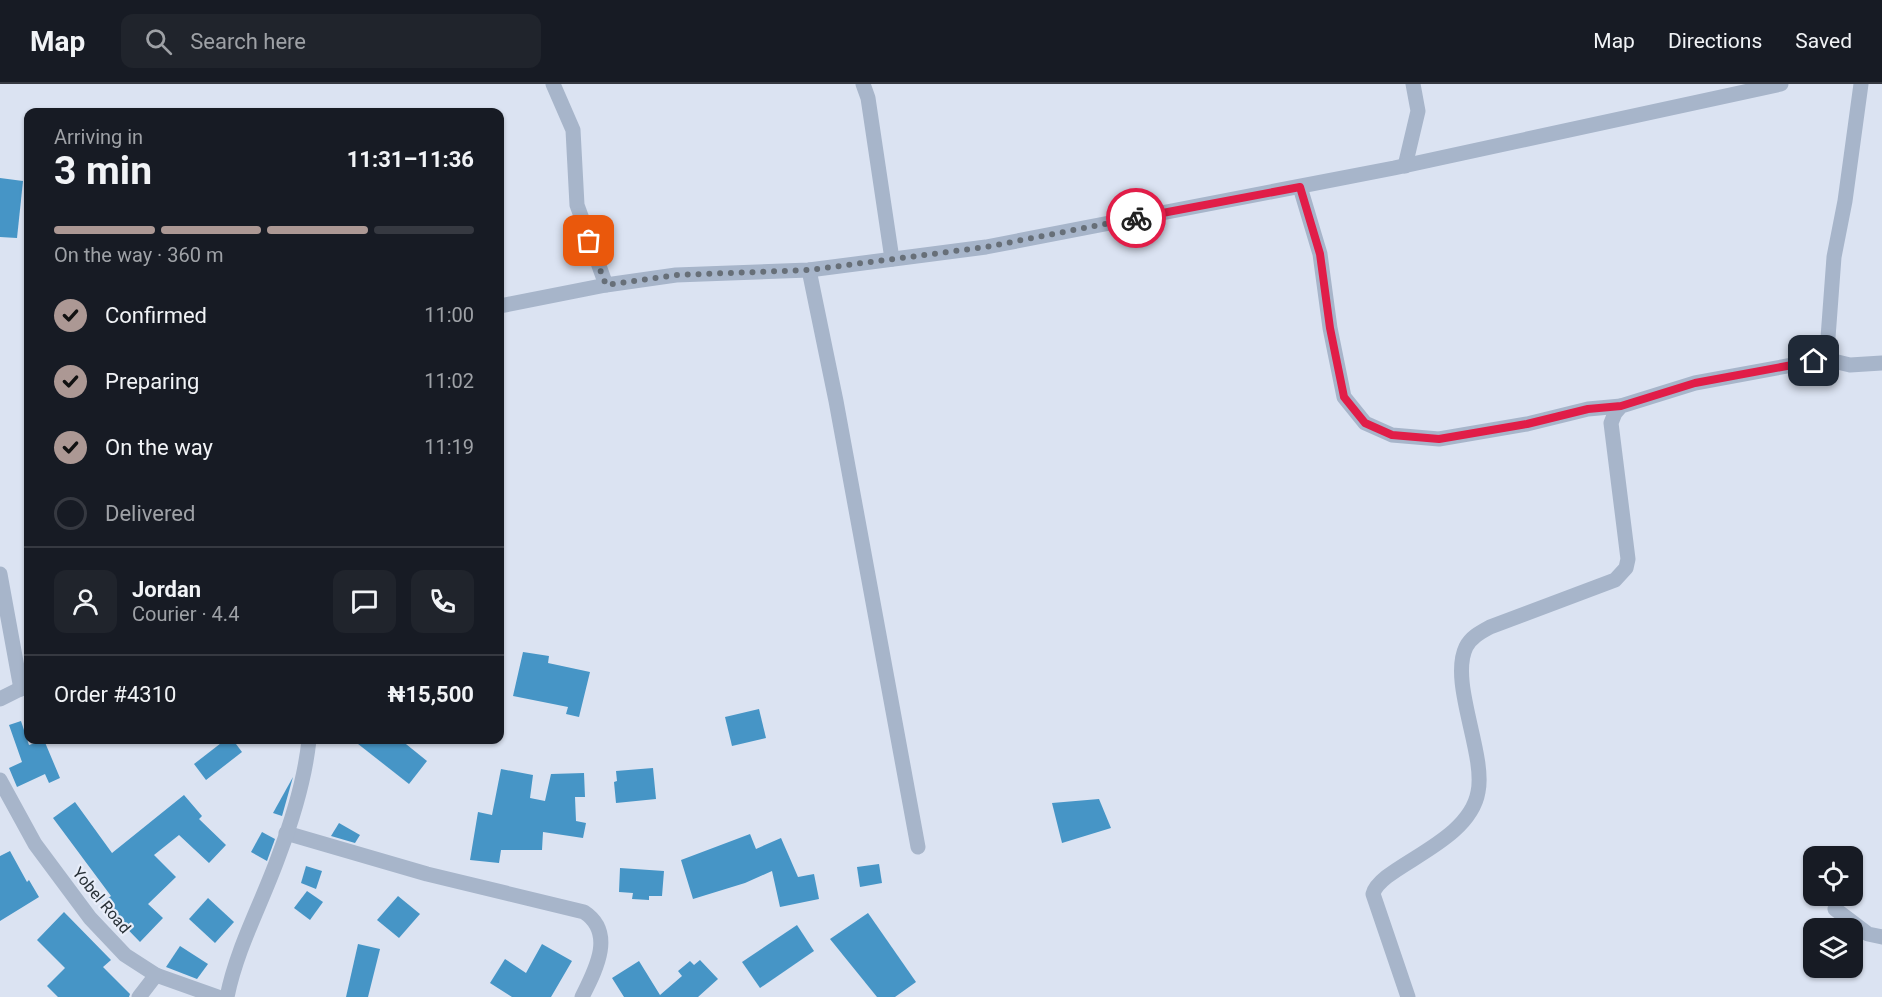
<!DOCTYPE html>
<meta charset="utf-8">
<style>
:root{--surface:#171b24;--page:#20242c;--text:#f1f3f6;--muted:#9ea1a6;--line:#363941;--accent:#ac9894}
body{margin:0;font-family:Roboto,sans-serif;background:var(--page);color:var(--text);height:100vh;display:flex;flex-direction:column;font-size:22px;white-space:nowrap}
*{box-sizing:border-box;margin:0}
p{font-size:20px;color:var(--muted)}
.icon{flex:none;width:33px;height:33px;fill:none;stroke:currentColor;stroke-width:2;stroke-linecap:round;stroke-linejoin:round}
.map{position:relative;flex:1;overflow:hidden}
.details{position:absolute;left:24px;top:24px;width:480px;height:636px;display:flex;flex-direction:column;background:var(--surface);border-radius:12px;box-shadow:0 2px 4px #0004}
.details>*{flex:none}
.fabs{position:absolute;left:1803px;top:762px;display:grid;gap:12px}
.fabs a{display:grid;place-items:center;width:60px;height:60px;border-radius:12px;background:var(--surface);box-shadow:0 2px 4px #0004;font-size:30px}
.pin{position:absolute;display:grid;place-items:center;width:51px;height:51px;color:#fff;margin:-26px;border-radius:12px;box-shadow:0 3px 9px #0006}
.courier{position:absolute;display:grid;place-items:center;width:60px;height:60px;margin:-30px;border:4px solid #e11d48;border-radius:50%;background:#fff;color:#222;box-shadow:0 2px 8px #0007}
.headline em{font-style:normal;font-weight:700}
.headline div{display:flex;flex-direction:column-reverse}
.headline{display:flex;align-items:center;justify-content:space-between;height:102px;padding:0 30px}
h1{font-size:39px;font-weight:700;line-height:45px}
.bar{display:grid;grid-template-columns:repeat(4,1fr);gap:9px 6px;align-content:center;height:72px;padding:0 30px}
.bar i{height:8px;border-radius:4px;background:var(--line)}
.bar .active{background:var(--accent)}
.bar p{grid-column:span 4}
.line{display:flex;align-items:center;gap:15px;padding:0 30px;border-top:2px solid var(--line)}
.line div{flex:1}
.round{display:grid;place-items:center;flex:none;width:63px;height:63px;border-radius:12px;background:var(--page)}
ol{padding:0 30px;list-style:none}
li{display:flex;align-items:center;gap:18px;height:66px}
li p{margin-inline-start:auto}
li .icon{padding:6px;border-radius:50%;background:var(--accent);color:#111;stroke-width:4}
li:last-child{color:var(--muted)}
li i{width:33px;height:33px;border:3px solid var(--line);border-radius:50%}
header{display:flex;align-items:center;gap:36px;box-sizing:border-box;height:84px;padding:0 30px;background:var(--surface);border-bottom:2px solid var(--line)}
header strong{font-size:28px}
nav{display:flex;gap:33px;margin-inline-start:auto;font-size:21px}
.search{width:420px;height:54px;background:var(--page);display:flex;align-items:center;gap:15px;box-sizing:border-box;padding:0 21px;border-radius:12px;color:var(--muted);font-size:22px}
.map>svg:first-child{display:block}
.building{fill:#4695c6}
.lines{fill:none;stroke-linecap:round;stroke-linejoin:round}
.minor{stroke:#a7b5ca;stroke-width:15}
.done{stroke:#676f78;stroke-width:6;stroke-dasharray:0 10.8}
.route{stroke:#e11d48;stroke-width:8}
.labels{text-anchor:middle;stroke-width:4.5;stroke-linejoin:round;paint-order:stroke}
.street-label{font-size:16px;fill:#283037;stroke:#e8edf9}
</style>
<header>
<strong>Map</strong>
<div class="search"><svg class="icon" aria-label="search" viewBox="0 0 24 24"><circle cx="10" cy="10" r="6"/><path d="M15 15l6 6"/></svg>Search here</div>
<nav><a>Map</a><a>Directions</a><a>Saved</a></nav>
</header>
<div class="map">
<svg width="1882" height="913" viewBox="0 0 1882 913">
<rect width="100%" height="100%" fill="#dbe3f2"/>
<!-- building -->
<g class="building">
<path d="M0,94l23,3 -6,57 -17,-1z"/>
<path d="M523,568l26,4 -1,7 42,9 -11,45 -13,-3 2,-7 -55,-11z"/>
<path d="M759,625l7,29 -34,8 -7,-29z"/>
<path d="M21,637l8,24 15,-5 16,38 -11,5 -4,-9 -28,13 -8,-19 13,-6 -13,-37z"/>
<path d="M225,656h8l9,12 -36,28 -12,-16z"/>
<path d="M353,656h48l26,21 -18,23z"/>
<path d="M653,684l3,31 -40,4 -2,-21 3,-1 -1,-10z"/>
<path d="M501,685l32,6 -3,23 15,3 6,-27 33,-1 1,24h-10l1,24 10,2 -3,15 -40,-6 -1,18h-41l-2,13 -29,-3 8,-48 14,3z"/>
<path d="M293,693l-11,39 -9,-3z"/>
<path d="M184,711l18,21 -3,3 27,26 -17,18 -30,-28 -25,20 22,22 -28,27 15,14 -23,24 -38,-39 9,-7 -58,-78 22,-16 37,51z"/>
<path d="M1099,715l12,29 -49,15 -10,-40z"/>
<path d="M339,739l21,12 -5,8 -24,-7z"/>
<path d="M262,748l13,7 -8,22 -16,-9z"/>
<path d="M750,750l6,15 25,-11 17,39 16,-3 5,25 -39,8 -8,-36 -27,12 -52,16 -12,-39z"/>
<path d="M10,767l17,31 2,-2 10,17 -39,24v-65z"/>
<path d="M879,780l3,19 -22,4 -3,-20z"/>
<path d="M306,782l16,5 -6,18 -15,-6z"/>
<path d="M620,784l44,3 -2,25h-13v4l-17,-1 1,-6 -14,-1z"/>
<path d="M307,807l16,11 -13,18 -16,-12z"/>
<path d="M398,812l22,18 -21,24 -22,-18z"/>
<path d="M208,814l26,24 -19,21 -26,-24z"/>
<path d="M64,828l47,48 -8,7 27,27 -1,3h-71l-11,-11 18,-18 -28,-28z"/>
<path d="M868,829l48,69 -21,15h-18l-47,-58z"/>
<path d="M797,841l17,26 -54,37 -18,-26z"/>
<path d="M358,860l22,5 -12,48h-22z"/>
<path d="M542,860l30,17 -21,36h-39l-22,-14 15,-24 21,14z"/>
<path d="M180,862l28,18 -11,15 -31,-12z"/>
<path d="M700,876l18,19 -20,18h-74l-12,-19 27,-17 21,34 22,-19 -4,-5 12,-10 4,4z"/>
</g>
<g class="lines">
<!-- minor -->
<g class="minor">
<path d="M553,0l20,46 4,75 29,80"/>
<path d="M863,0l5,14 24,161"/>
<path d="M1405,82l13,-55 -5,-27"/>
<path d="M1300,103l20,67 10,74 14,69 21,26 27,12 47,4 88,-15 61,-15 33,-3"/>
<path d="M809,186l27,131 82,446"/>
<path d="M500,222l106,-21 70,-10 133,-5 177,-23 408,-79 387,-84"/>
<path d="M1821,274l29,7 32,-2"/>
<path d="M0,490l21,115"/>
<path d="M0,615l28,-14"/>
<path d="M0,696l35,64 55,74 35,37 31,20 62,22"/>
<path d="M286,749l141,41 157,38c32,21 11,59 -2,85"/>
<path d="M1835,825l33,25 14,3"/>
<path d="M139,913l17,-22"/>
<path d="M227,913c10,-50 35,-94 52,-142 14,-37 26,-77 30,-115"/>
<path d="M1408,913l-35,-103c7,-28 96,-50 105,-102 8,-38 -29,-110 -12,-145 5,-10 15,-15 24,-20l125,-47 11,-12 2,-9 -17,-136 4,-10 6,-7 74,-23 119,-22 13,-10 7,-94 11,-56 16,-117"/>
</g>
</g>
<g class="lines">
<!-- done -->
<path class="done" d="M589,157l17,44 70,-10 133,-5 177,-23 150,-29"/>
<!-- route -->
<path class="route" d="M1136,134l164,-31 20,67 10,74 14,69 21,26 27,12 47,4 88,-15 61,-15 33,-3 74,-23 119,-22"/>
</g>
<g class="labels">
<!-- street labels -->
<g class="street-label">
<text transform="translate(102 816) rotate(50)" y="6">Yobel Road</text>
</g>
</g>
</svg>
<div class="fabs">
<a><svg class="icon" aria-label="locate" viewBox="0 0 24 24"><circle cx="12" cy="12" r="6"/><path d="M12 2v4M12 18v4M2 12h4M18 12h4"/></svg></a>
<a><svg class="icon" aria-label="layers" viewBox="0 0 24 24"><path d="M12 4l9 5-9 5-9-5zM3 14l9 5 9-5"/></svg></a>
</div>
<div class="pin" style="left:589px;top:157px;background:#ea580c"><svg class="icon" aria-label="bag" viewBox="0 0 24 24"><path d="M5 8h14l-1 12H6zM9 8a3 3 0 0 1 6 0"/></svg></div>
<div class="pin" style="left:1814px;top:277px;background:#1f2937"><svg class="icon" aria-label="home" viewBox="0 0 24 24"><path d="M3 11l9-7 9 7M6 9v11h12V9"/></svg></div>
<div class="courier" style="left:1136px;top:134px"><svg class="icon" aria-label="bike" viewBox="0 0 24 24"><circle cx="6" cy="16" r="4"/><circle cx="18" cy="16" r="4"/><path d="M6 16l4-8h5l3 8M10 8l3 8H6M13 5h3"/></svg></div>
<section class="details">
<div class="headline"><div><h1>3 min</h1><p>Arriving in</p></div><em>11:31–11:36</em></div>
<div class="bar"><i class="active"></i><i class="active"></i><i class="active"></i><i></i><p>On the way · 360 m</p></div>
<ol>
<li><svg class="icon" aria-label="check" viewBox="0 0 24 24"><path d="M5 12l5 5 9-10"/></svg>Confirmed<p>11:00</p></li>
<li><svg class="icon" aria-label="check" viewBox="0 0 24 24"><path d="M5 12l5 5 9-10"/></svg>Preparing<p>11:02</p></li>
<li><svg class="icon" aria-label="check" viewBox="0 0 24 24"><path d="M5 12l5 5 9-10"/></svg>On the way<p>11:19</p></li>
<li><i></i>Delivered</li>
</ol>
<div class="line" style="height:108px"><a class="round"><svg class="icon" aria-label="person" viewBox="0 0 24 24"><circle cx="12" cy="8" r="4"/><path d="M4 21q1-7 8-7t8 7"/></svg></a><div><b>Jordan</b><p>Courier · 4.4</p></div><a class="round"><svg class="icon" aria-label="chat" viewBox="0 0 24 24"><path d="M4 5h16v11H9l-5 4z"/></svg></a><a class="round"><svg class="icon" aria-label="phone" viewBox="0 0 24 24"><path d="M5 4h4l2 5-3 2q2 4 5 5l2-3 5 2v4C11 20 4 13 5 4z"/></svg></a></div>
<div class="line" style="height:78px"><div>Order #4310</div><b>₦15,500</b></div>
</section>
</div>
